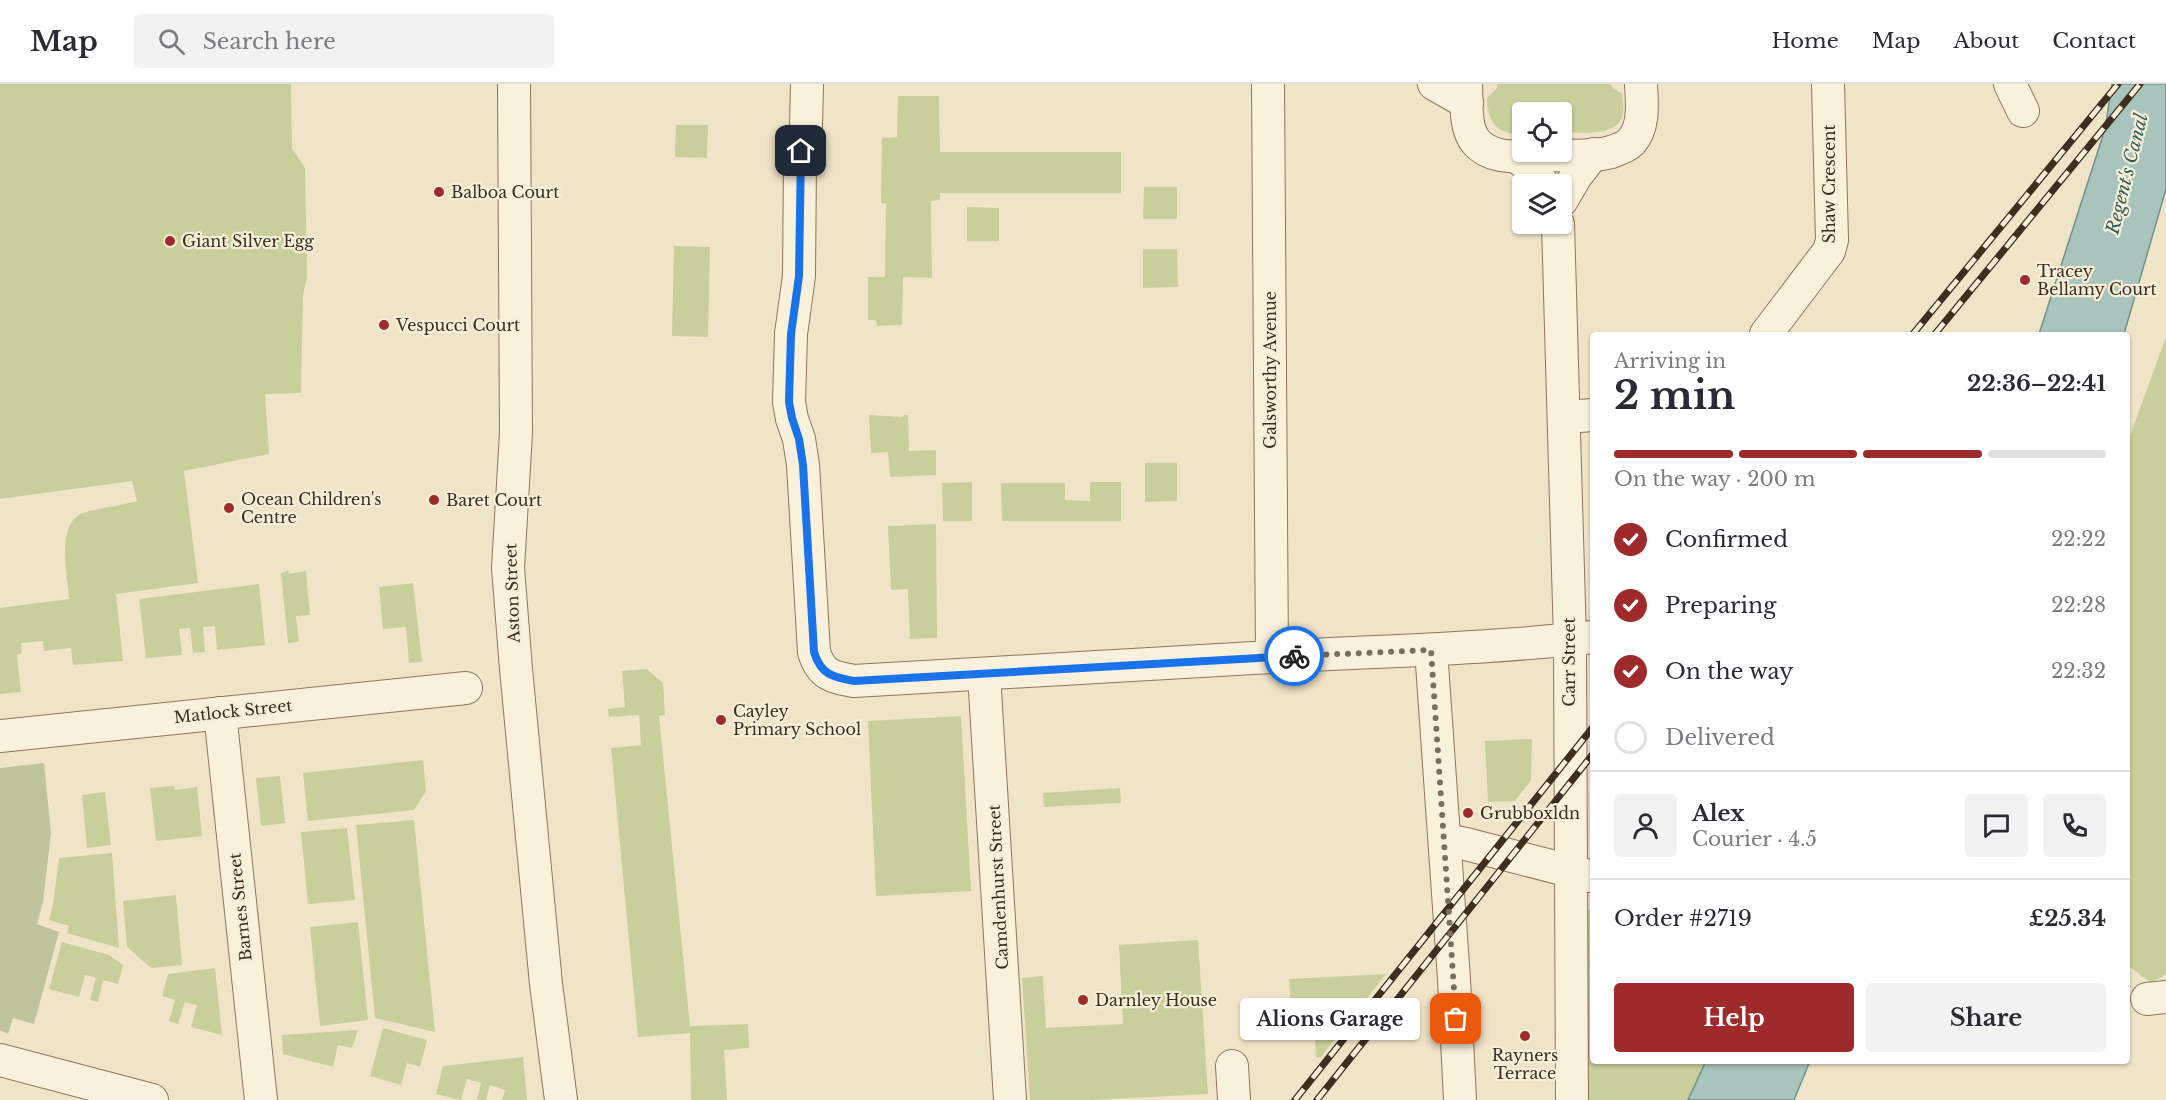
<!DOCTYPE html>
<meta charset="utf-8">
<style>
:root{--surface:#fff;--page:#f2f2f3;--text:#2b2b33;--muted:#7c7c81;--line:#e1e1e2;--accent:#9e2a2b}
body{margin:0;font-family:"Libre Baskerville",serif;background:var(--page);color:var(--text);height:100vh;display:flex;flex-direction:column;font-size:22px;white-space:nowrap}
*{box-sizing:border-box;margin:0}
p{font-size:20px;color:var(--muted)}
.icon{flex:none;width:33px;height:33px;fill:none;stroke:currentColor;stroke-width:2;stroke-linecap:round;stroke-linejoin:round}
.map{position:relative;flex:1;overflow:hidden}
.sheet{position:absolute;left:1590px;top:248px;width:540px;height:732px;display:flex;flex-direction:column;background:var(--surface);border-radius:6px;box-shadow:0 2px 4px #0004}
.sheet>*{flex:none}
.fabs{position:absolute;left:1512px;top:18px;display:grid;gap:12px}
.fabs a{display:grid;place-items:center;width:60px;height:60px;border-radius:6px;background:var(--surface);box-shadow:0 2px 4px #0004;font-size:30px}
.pin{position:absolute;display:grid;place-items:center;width:51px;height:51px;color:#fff;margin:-26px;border-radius:12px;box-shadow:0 3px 9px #0006}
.courier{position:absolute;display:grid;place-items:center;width:60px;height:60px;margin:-30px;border:4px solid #1a73e8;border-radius:50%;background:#fff;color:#222;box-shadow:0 2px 8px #0007}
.bubble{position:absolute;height:42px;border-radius:6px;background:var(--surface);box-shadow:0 2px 4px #0004;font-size:20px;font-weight:700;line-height:42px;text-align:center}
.headline em{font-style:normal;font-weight:700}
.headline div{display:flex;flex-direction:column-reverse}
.headline{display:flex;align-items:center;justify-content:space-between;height:102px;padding:0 24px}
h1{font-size:39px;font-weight:700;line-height:45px}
.bar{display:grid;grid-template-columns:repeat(4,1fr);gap:9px 6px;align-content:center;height:72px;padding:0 24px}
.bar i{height:8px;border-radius:4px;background:var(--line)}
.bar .selected{background:var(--accent)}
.bar p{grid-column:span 4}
.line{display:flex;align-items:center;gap:15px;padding:0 24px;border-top:2px solid var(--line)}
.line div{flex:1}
.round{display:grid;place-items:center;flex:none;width:63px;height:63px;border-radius:6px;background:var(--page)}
ol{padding:0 24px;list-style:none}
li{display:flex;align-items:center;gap:18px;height:66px}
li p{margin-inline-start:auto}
li .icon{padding:6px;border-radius:50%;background:var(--accent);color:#fff;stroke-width:4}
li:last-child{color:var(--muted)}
li i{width:33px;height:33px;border:3px solid var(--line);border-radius:50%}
.action{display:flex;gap:12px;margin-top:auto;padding:12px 24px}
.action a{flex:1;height:69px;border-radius:6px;background:var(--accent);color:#fff;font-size:24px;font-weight:700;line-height:69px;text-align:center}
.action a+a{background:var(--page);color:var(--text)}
header{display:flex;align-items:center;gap:36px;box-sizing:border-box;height:84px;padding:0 30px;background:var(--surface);border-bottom:2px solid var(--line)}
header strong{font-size:28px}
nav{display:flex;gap:33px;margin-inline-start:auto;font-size:21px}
.search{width:420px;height:54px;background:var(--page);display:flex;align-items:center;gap:15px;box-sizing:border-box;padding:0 21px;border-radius:6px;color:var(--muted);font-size:22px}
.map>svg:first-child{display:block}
.green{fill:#c9cf9b}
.cemetery{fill:#bfc49a}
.water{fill:#a9c4bc;stroke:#6f938a;stroke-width:1.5}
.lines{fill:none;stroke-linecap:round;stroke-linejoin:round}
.minor-casing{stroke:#8d765c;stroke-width:34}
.minor{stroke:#faf1dc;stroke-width:32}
.rail-casing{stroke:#3d2e20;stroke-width:7}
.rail{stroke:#f7eed8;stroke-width:4.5;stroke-dasharray:14;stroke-linecap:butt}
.done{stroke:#7c6e5b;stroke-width:6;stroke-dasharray:0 10.8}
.route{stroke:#1a73e8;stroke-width:8}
.poi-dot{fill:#9e2a2b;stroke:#f7eed8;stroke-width:2}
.labels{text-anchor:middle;stroke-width:4.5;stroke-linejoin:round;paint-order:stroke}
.street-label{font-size:16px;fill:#3d2e20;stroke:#f7eed8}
.poi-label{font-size:16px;fill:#3d2e20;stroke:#f7eed8;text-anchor:start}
.water-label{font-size:18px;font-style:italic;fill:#2f5d5a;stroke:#f7eed8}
</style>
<header>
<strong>Map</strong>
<div class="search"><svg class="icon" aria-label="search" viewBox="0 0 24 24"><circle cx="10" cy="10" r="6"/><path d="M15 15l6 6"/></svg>Search here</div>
<nav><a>Home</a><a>Map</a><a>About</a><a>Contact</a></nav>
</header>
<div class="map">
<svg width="2166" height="1016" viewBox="0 0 2166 1016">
<rect width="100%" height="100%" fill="#f0e4c8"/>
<!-- green -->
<g class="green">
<path d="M0,0h291l1,64 13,20 2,109 -4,18 -2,98 -36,1 4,60 -85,17 14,112 -82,11 7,67 -50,4 -2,-17 -27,3 -1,-10 -22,2 1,10 -5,2 4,37 -21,2v-86l69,-9c-1,-22 -14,-76 14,-86 17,-5 37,-7 54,-12l-5,-20 -132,18z"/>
<path d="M1497,0h114l1,3 10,7c1,6 2,14 1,20 -6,24 -42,18 -61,18v-20h-40v22c-26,0 -34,-11 -35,-36l10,-10z"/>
<path d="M898,12h41l1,56h181v41h-181v7l-9,1 1,77 -29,-1 -1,48 -25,1 -1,-6h-8v-43h17l1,-73 -5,-1 1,-65 15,-1z"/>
<path d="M676,41h32l-1,33 -32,-1z"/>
<path d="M1144,103h33v32h-34z"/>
<path d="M967,123l32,1v33h-32z"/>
<path d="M674,162l36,1 -2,90 -36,-1z"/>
<path d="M1143,165h34l1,38 -35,1z"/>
<path d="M2166,253v637l-15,9 -24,-18v-521z"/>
<path d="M869,331l34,2 1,-2h4l1,36 27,-1v25l-46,2 -2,-25 -17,1z"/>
<path d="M1145,379h32v38l-32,1z"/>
<path d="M972,398v39h-29l-1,-38z"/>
<path d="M1090,398h31v39h-119l-1,-38h64v17l25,1z"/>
<path d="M936,440l1,114 -27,1 -2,-50 -17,1 -3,-64z"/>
<path d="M288,487l1,3 17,-3 4,44 -14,1 3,26 -11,1 -7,-70z"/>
<path d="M413,499l9,79 -13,1 -3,-36 -23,2 -4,-42z"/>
<path d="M259,500l6,61 -48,5 -2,-24 -12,1 2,25 -12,1 -3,-25 -11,1 3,26 -36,3 -7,-59z"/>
<path d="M647,585l16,14 2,32 -6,1 31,310 58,-2 1,24 -25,2 3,50h-36l-1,-67 -52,4 -27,-289 30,-3 -2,-30 -30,2 -1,-8 17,-2 -3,-36z"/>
<path d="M961,632l10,175 -95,5 -8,-175z"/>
<path d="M1532,655l-1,41 -16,21 -27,1 -3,-61z"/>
<path d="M423,676l3,31 -12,19 -106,11 -5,-48z"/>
<path d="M280,692l5,47 -24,3 -5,-48z"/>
<path d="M174,702l1,4 22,-3 5,49 -46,5 -6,-53z"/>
<path d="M1120,704l1,15 -77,4 -1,-14z"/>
<path d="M105,708l6,53 -24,3 -5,-53z"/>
<path d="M414,736l21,212 -60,-14 -19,-193z"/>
<path d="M347,744l8,72 -47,4 -7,-72z"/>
<path d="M112,769l7,95 -52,-15 2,-7 -20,-6 4,-16 6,-46z"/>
<path d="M176,811l6,70 -31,3 -24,-21 -4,-46z"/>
<path d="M1593,824v152l113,1 -18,39h-101v-190z"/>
<path d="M358,838l10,98 -48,6 -10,-99z"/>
<path d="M1198,856l10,154 -116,6h-62l-8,-122 21,-2 3,52 77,-4 -4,-79z"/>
<path d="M62,858l47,13 14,10 -5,19 -15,-4 -5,22 -8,-2 6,-22 -11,-3 -6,22 -30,-8z"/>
<path d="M215,884l7,67 -31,-8 6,-22 -12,-3 -7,22 -9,-3 6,-21 -13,-4 6,-22z"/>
<path d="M1386,890l-65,83 -5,1 -2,-38h-22l-3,-41z"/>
<path d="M383,944l44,12 -7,27 -13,-4 -6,22 -31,-9z"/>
<path d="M358,946l-6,18 -14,-3 -5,22 -50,-13 -1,-19z"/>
<path d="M523,973l4,43h-25l3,-10 -15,-5 -4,15h-9l4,-17 -14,-4 -6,21 -25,-6 7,-28z"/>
</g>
<!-- cemetery -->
<path class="cemetery" d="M44,679l7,70 -8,69 -6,22 22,8 -25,92 -21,-6 -5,16 -8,-4v-262z"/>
<!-- water -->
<g class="water">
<path d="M2112,0h54v105l-42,145h-85l66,-205z"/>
<path d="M1706,977v-1l104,1 -16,39h-106z"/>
</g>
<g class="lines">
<!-- minor casing -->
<g class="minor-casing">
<g id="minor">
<path d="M514,0l2,349 -8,135 8,101 30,315 15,116"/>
<path d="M807,0l-1,41 -6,36 -1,115 -8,58 -2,68 3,17 7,20 4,26 11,187c7,23 18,25 40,29 139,-7 278,-17 417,-24 108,-6 215,-8 322,-20"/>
<path d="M1268,0l4,573"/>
<path d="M1434,0l33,19"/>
<path d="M1466,0c1,18 -2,43 10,58 6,7 15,11 24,13 13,3 28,1 42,0 22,0 47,3 69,-3 6,-2 15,-5 20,-10 14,-16 11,-39 10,-58"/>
<path d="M2010,0l13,27"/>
<path d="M1517,72l16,15 10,13"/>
<path d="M1562,116l14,-24 17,-22"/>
<path d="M1558,140l12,416 2,460"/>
<path d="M1766,250l63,-83 3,-11 -4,-156"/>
<path d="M1565,333l28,-2"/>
<path d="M1431,566l23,329 6,121"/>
<path d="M984,590l26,426"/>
<path d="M220,629l41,387"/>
<path d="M0,652l466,-48"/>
<path d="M1445,756l21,4 123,32"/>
<path d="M2147,915l19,-2"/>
<path d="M0,976l152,40"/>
<path d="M1232,982l2,34"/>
</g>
</g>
<!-- minor -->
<use href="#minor" class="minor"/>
<!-- rail casing -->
<g class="rail-casing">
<g id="rail">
<path d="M1913,250l205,-250"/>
<path d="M1935,250l205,-250"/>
<path d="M1295,1016l298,-373"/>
<path d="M1317,1016l276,-346"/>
</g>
</g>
<!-- rail -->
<use href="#rail" class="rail"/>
</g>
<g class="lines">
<!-- done -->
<path class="done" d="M1294,572l137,-6 25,369"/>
<!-- route -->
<path class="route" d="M801,67l-2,125 -8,58 -2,68 3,16 7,21 4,26 11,187c7,23 19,25 40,29l440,-25"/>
</g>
<!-- markers -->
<g class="poi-dot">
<circle cx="439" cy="108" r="6"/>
<circle cx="170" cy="157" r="6"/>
<circle cx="2025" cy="196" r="6"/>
<circle cx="384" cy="241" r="6"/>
<circle cx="434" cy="416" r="6"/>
<circle cx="229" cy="424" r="6"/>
<circle cx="721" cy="636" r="6"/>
<circle cx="1468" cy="729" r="6"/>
<circle cx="1083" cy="916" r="6"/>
<circle cx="1525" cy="952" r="6"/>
</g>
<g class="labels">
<!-- street labels -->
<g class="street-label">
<text transform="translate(1829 100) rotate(-90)" y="6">Shaw Crescent</text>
<text transform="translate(1270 286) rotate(-90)" y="6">Galsworthy Avenue</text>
<text transform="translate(512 509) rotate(-92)" y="6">Aston Street</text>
<text transform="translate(1569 578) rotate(-90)" y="6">Carr Street</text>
<text transform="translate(233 627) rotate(-6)" y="6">Matlock Street</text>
<text transform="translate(998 803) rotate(-93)" y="6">Camdenhurst Street</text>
<text transform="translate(240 823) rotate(-96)" y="6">Barnes Street</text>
</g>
<!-- poi labels -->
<g class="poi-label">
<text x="451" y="114">Balboa Court</text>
<text x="182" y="163">Giant Silver Egg</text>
<text x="2037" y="193">Tracey<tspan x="2037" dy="18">Bellamy Court</tspan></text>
<text x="396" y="247">Vespucci Court</text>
<text x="241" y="421">Ocean Children's<tspan x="241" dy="18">Centre</tspan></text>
<text x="446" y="422">Baret Court</text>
<text x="733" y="633">Cayley<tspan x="733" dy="18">Primary School</tspan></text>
<text x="1480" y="735">Grubboxldn</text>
<text x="1095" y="922">Darnley House</text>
<text x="1525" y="977" text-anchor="middle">Rayners<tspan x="1525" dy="18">Terrace</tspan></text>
</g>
<!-- water labels -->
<g class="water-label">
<text transform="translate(2127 90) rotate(-76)" y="6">Regent's Canal</text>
</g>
</g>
</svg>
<div class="fabs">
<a><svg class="icon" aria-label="locate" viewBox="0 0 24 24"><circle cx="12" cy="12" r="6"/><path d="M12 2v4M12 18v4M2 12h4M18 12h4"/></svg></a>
<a><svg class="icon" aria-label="layers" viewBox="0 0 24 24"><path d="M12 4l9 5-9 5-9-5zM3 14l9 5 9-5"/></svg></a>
</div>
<div class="pin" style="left:1456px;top:935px;background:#ea580c"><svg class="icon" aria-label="bag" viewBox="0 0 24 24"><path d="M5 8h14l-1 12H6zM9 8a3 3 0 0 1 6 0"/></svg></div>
<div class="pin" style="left:801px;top:67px;background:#1f2937"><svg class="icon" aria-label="home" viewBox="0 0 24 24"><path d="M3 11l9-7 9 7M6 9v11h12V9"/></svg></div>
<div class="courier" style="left:1294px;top:572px"><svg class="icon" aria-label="bike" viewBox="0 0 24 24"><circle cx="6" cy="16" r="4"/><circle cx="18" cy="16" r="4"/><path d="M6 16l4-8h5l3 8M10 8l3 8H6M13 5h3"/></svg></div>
<div class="bubble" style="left:1240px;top:914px;width:180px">Alions Garage</div>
<section class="sheet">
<div class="headline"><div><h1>2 min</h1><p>Arriving in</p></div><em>22:36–22:41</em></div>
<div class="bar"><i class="selected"></i><i class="selected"></i><i class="selected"></i><i></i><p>On the way · 200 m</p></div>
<ol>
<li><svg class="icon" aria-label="check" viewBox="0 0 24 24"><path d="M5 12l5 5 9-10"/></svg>Confirmed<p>22:22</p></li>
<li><svg class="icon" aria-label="check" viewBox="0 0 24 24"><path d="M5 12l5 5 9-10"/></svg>Preparing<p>22:28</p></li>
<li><svg class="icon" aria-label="check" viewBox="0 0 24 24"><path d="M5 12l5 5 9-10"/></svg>On the way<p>22:32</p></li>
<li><i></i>Delivered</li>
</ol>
<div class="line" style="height:108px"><a class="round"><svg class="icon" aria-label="person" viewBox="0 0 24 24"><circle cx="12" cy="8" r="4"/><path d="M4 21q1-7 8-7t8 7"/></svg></a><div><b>Alex</b><p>Courier · 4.5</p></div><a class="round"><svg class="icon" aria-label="chat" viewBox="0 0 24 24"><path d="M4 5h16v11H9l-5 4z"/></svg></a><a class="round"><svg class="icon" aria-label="phone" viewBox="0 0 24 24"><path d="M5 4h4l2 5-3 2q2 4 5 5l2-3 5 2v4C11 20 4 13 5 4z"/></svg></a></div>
<div class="line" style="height:78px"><div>Order #2719</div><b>£25.34</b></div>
<div class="action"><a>Help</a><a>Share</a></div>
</section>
</div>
